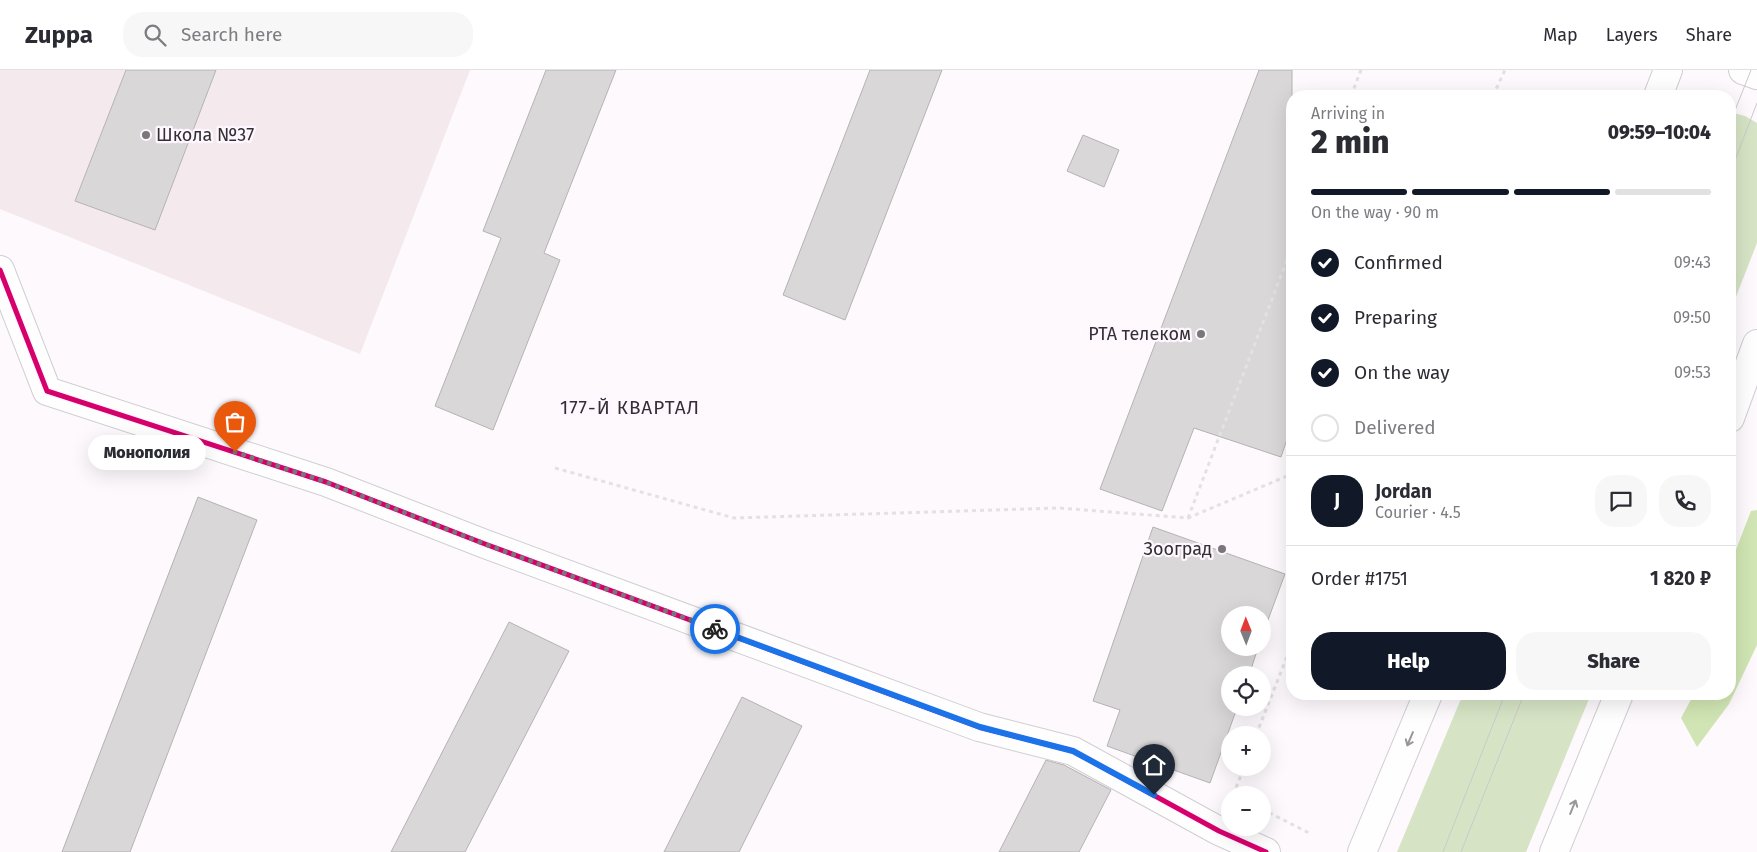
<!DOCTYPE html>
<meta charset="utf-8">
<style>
:root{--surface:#fff;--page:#f7f7f7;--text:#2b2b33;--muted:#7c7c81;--line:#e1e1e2;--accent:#111827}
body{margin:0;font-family:"Fira Sans",sans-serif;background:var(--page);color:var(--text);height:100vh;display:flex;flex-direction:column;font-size:19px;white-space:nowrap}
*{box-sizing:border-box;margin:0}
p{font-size:16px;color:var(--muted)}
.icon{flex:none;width:28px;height:28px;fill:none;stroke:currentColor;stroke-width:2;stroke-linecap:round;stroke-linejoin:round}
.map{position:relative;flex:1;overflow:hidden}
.details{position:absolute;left:1286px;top:20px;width:450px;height:610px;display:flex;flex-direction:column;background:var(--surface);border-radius:20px;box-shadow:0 5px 20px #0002}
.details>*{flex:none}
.needle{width:32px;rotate:359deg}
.controls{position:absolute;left:1221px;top:536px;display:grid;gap:10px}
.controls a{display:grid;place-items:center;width:50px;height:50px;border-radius:50%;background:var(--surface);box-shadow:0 5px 20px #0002;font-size:25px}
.pin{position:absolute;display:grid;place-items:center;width:42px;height:42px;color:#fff;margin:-51px -21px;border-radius:50% 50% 50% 0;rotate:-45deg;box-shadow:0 0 5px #0007}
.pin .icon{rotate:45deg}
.courier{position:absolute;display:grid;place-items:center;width:50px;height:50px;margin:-25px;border:4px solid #1a73e8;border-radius:50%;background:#fff;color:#222;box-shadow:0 1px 6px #0007}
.bubble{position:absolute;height:35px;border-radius:18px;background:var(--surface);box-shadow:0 5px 20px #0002;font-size:16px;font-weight:800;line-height:35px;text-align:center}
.summary em{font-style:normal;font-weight:800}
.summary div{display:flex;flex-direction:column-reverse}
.summary{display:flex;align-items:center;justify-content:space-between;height:85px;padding:0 25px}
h1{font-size:32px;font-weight:800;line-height:38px}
.bar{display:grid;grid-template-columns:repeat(4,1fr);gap:8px 5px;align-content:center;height:60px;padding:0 25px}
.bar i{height:6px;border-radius:4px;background:var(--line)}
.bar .current{background:var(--accent)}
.bar p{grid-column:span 4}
.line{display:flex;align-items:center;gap:12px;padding:0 25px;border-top:1px solid var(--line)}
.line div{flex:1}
.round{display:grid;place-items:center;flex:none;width:52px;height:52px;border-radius:20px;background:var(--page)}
ol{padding:0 25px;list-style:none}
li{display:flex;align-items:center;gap:15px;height:55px}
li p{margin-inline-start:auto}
li .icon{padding:5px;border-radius:50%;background:var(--accent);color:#fff;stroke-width:4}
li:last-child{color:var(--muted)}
li i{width:28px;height:28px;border:2px solid var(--line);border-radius:50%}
.action{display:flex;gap:10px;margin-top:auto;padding:10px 25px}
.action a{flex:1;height:58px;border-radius:20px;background:var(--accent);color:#fff;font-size:20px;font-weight:800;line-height:58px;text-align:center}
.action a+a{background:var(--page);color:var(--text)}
header{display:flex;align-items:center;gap:30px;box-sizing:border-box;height:70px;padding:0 25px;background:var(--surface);border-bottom:1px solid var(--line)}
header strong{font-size:24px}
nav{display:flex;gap:28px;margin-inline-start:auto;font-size:18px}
.search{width:350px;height:45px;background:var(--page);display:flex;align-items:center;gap:12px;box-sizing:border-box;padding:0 18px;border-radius:20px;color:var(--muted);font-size:19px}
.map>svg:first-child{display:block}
.education{fill:#f4e9ec}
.green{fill:#d6e4c5}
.forest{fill:#d0e5b3}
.building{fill:#dad7d8;stroke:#b5b2b3}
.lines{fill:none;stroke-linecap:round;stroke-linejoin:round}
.street-casing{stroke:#d1ced2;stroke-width:30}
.secondary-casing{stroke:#d1ced2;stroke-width:30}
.path{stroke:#e3e2e3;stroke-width:3;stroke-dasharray:4 4;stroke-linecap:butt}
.street{stroke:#fffeff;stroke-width:28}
.secondary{stroke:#fffeff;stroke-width:28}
.tram{stroke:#cbcacb;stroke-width:1}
.cycleway-casing{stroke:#fef7ff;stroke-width:8}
.cycleway{stroke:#d6006c;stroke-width:5}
.oneway{stroke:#999799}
.done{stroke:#7a767a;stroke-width:5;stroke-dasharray:0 9}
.route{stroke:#1a73e8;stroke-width:6}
.poi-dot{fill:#7a767a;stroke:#fef7ff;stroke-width:2}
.labels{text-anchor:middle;stroke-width:4.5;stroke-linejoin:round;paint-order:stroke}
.poi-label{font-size:18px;fill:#333033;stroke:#fef7ff;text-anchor:end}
.neighbourhood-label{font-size:19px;letter-spacing:1px;fill:#333033;stroke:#fef7ff}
</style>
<header>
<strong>Zuppa</strong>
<div class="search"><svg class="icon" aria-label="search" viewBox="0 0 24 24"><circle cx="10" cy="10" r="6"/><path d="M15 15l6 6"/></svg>Search here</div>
<nav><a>Map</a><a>Layers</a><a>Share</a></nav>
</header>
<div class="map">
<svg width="1757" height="782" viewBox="0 0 1757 782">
<rect width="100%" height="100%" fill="#fdf9fd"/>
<!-- education -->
<path class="education" d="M0,0h126l-51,131 79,29 62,-160h254l-110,284 -360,-145z"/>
<!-- green -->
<g class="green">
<path d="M1730,42l15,4 12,7v120l-27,69z"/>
<path d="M1463,624h128l-65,158h-129z"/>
</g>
<!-- forest -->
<path class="forest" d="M1757,440v135l-28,59 -32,43 -16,-29 13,-24h36v-129l21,-54z"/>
<!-- building -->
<g class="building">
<path d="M126,0h90l-61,160 -80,-29z"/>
<path d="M546,0h70l-72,183 16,7 -67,170 -58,-24 66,-168 -18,-7z"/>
<path d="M870,0h72l-97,250 -62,-25z"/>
<path d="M1259,0h33v355l-11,32 -87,-29 -32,83 -62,-22z"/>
<path d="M1083,65l36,15 -15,37 -37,-16z"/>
<path d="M198,427l59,23 -127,332h-68z"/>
<path d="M1153,457l132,47 -23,62v-21h-32v33h28l-9,27h-19v33h7l-27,75 -103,-37 13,-36 -27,-9z"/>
<path d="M509,552l60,29 -104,201h-74z"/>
<path d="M742,627l60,29 -63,126h-75z"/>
<path d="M1046,690l18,5 47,25 -32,62h-80z"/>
</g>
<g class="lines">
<!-- street casing -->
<g class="street-casing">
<path id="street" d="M0,200l47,121 279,91 159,62 494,183 94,24 146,80 47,21"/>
</g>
<!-- secondary casing -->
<g class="secondary-casing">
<g id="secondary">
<path d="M1743,0l14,5"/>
<path d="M1658,26l10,-26"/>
<path d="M1730,348l27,-74"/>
<path d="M1362,782l66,-158"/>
<path d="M1554,782l65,-158"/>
</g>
</g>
<!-- path -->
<g class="path">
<path d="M1351,26l10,-26"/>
<path d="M1493,26l12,-26"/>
<path d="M555,398l179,50 325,-10 129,10 104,-44"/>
<path d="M1188,448l104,-271"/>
<path d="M1256,665l36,-91"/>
<path d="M1233,725l11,-27"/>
<path d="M1262,739l49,25"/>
</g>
<!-- street -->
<use href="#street" class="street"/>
<!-- secondary -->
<use href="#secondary" class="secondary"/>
<!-- tram -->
<g class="tram">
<path d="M1730,53l21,-53"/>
<path d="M1730,103l27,-70"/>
<path d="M1443,782l62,-158"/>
<path d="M1461,782l63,-158"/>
</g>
<!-- cycleway casing -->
<g class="cycleway-casing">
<path id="cycleway" d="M0,200l47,121 279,91 159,62 494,183 94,24 146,80 47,21"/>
</g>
<!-- cycleway -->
<use href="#cycleway" class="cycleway"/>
</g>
<!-- one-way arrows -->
<defs><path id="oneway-shaft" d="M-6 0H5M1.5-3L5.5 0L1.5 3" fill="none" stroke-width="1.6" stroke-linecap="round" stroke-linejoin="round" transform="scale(1.25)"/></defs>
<g class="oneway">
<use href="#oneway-shaft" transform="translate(1410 669) rotate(113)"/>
<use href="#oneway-shaft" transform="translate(1573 737) rotate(-68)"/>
</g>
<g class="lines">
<!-- done -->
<path class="done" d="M235,382l91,30 159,62 230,85"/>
<!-- route -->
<path class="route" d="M715,559l265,98 93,24 81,44"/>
</g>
<!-- markers -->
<g class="poi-dot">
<circle cx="146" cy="65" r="5"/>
<circle cx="1201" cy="264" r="5"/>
<circle cx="1222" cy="479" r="5"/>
</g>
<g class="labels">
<!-- poi labels -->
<g class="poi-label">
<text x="156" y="71" text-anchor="start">Школа №37</text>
<text x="1191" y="270">РТА телеком</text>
<text x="1212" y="485">Зооград</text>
</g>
<!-- neighbourhood labels -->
<g class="neighbourhood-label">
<text x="630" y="344">177-Й КВАРТАЛ</text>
</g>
</g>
</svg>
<div class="controls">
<a><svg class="needle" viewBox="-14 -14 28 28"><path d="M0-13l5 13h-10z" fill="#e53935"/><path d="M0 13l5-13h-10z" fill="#7c7c81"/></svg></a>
<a><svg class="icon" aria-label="locate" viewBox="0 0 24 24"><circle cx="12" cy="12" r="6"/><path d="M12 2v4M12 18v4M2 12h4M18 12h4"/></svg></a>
<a>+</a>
<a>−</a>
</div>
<div class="pin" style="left:235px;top:382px;background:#ea580c"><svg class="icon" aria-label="bag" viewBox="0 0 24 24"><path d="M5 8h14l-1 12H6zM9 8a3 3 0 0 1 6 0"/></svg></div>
<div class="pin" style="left:1154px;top:725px;background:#1f2937"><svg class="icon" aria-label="home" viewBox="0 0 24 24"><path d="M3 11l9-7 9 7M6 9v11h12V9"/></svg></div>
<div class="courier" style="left:715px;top:559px"><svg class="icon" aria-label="bike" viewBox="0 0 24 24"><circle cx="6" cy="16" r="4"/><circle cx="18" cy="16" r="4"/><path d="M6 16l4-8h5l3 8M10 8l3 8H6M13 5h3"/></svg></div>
<div class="bubble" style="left:88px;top:365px;width:118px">Монополия</div>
<section class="details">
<div class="summary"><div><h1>2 min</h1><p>Arriving in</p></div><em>09:59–10:04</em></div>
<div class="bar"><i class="current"></i><i class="current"></i><i class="current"></i><i></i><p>On the way · 90 m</p></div>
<ol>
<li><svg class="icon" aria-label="check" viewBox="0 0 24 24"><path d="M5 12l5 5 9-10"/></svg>Confirmed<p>09:43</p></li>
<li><svg class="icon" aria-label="check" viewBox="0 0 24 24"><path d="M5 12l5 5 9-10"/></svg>Preparing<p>09:50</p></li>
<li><svg class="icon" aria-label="check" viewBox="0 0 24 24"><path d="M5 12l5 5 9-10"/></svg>On the way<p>09:53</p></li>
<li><i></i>Delivered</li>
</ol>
<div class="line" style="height:90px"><b class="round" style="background:var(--accent);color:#fff">J</b><div><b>Jordan</b><p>Courier · 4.5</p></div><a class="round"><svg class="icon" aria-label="chat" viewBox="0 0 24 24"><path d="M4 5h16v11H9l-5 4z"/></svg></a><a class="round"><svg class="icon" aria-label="phone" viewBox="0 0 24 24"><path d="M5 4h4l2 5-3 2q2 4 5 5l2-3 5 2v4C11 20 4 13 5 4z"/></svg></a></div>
<div class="line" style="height:65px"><div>Order #1751</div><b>1 820 ₽</b></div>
<div class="action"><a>Help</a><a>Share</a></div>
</section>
</div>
